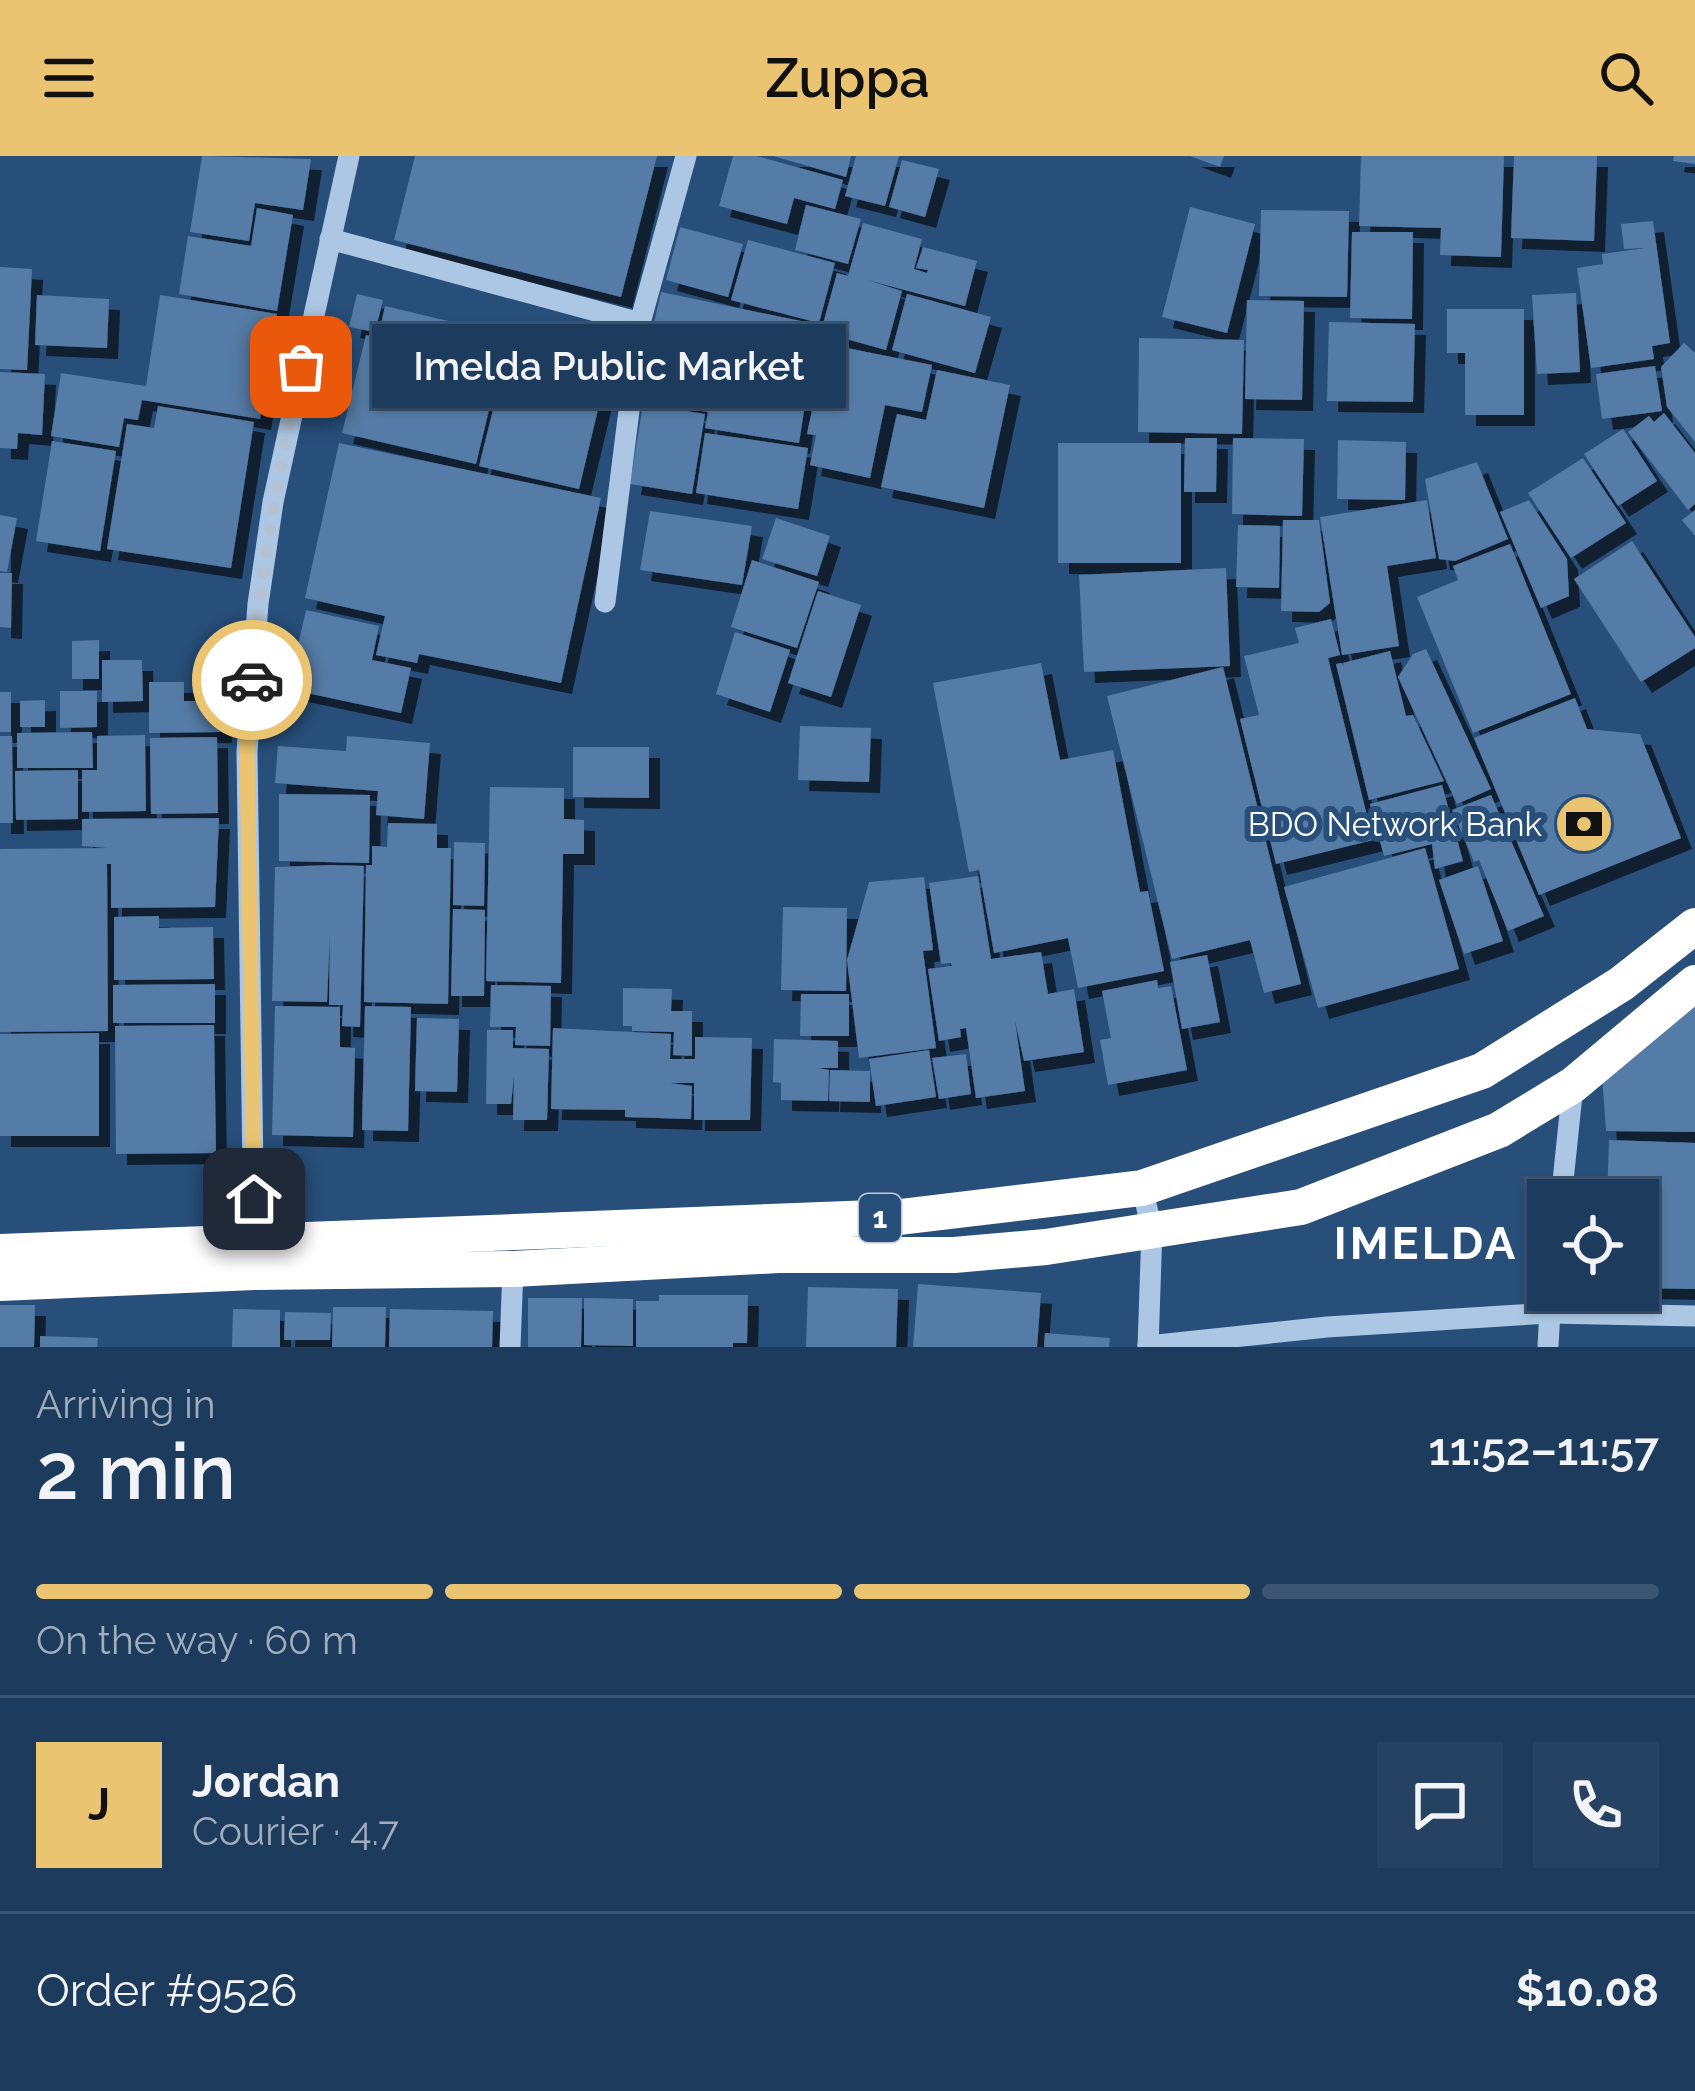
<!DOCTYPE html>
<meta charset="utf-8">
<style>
:root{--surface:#1d3b5c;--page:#254262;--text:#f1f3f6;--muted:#a0adbb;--line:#3b5572;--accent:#ebc472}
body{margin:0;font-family:Raleway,sans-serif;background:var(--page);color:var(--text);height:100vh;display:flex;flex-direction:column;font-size:45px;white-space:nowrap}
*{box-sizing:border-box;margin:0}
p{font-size:39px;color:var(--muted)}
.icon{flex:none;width:66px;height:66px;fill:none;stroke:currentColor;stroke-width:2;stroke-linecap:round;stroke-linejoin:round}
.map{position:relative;height:1191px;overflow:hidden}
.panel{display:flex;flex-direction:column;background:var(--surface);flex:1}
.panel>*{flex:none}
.controls{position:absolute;left:1527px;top:1023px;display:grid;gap:24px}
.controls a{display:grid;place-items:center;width:132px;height:132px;border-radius:0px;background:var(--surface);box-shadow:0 3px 9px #0004,0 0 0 3px var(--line);font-size:60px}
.pin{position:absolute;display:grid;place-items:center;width:102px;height:102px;color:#fff;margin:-51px;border-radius:24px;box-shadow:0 6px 18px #0006}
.courier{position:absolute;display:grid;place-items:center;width:120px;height:120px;margin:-60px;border:9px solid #ebc472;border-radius:50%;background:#fff;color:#222;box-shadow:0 3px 15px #0007}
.bubble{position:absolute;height:84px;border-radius:0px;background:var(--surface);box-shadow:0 3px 9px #0004,0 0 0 3px var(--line);font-size:39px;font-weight:600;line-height:84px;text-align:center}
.headline em{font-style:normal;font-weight:600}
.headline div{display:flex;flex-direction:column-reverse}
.headline{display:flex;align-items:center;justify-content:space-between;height:204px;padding:0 36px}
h1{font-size:78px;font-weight:600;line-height:90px}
.bar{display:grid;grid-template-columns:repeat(4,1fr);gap:18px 12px;align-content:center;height:144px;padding:0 36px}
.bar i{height:15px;border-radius:9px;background:var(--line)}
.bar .selected{background:var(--accent)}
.bar p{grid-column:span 4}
.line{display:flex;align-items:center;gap:30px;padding:0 36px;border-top:3px solid var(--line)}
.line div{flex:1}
.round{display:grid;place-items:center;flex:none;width:126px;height:126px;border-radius:0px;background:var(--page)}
header{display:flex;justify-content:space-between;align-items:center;height:156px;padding:0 36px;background:var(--accent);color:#111;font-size:54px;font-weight:600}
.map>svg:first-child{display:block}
.building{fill:#547ba6;filter:url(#shadow)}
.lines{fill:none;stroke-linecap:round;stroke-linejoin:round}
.minor{stroke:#abc7e3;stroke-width:21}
.highway{stroke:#fff;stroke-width:36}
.done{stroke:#b3c1d0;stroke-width:12;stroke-dasharray:0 21.6}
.route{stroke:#ebc472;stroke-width:15}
.labels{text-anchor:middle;stroke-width:12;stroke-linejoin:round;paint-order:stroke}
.shield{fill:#274f7a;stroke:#becad7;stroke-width:3}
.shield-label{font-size:30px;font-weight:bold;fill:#fff}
.poi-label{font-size:33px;fill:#fff;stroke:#274f7a;text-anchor:end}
.district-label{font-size:45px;font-weight:bold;letter-spacing:3px;fill:#fff;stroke:#274f7a}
</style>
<header><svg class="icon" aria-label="menu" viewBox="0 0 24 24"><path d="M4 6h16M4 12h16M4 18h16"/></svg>Zuppa<svg class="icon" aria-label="search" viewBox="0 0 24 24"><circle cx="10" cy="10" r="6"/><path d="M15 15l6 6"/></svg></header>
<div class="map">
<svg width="1695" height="1191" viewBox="0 0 1695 1191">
<defs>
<filter id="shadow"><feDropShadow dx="11" dy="11" stdDeviation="0" flood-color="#0009"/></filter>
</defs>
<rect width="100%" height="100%" fill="#274f7a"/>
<!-- building -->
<g class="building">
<path d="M202,0l109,3 -8,51 -48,-7 -6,38 -59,-9z"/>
<path d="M415,0h242l-36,141 -227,-57z"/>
<path d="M733,0h24l86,24 -8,29 -41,-11 -7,26 -68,-18z"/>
<path d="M773,0h78l-5,21z"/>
<path d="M856,0h43l-14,50 -40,-10z"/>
<path d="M1190,0h34l-4,11z"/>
<path d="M1361,0h143l-3,101 -61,-2 1,-27 -82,-2z"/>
<path d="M1514,0h83l-3,85 -83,-3z"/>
<path d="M1674,0h21v8l-22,-3z"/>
<path d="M902,4l37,9 -14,48 -36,-10z"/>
<path d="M806,49l55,14 -13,45 -53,-14z"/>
<path d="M1190,51l65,17 -28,109 -65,-16z"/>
<path d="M257,52l36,7 -16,96 -98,-17 9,-58 63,10z"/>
<path d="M1261,54l88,1 -2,86 -88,-1z"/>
<path d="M1653,65l17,122 -18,3 2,13 -63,9 -14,-100 26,-4 -1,-10 43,-6 -21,1 -3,-25z"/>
<path d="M863,67l59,16 -8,30 13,4 1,-3 -12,-2 7,-21 54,14 -12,45 -98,-26 35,11 -16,59 -65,-18 1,-6h5l-4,-2 14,-51 11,3z"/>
<path d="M680,71l63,17 -15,53 -62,-17z"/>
<path d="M1352,76h61l-1,87 -62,-1z"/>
<path d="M748,84l87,23 -16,60 -88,-23z"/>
<path d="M0,111l32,2 -5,101 -27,-1z"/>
<path d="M661,136l159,33 -12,52 -159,-33z"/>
<path d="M1576,137l4,79 -43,2 -5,-79z"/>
<path d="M357,138l26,6 -8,32 -26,-5z"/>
<path d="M907,138l84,23 -16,56 -83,-23z"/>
<path d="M37,139l72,4 -2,49 -72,-3z"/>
<path d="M160,139l117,19 -17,105 -118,-19 -4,20 -14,-2 -5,29 -68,-11 10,-63 85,13z"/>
<path d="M1247,144l57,1 -2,99 -57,-1z"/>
<path d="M385,150l122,29 -31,129 -134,-31 24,-98 12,3z"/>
<path d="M1447,153h77v106h-59v-62h-18z"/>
<path d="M1329,166l86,2 -2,78 -86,-1z"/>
<path d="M511,182l98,25 -30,126 -100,-23z"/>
<path d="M1139,182l105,2 -2,94 -104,-2z"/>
<path d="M1684,187l11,10v89l-28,-35 -6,-40z"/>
<path d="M826,188l106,21 -10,47 -37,-7 -15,73 -60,-13 6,-30 -9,-1z"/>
<path d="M646,198l163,25 -10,64 -94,-15 3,-16 -69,-11z"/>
<path d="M1655,210l7,45 -60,8 -6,-45z"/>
<path d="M937,214l73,15 -26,123 -103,-21 16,-73 29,6z"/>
<path d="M0,216l45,2 -3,61 -24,-2 -1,16 -17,-1z"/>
<path d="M643,248l62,10 -13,80 -62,-10z"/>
<path d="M158,250l96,16 -23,146 -124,-19 20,-125 27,4z"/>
<path d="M1664,257l31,40v51l-7,6 -60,-78 21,-16 5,6z"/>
<path d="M1623,273l34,52 -39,25 -34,-52z"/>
<path d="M705,277l103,15 -10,61 -102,-16z"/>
<path d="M1185,282h32l-1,54h-32z"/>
<path d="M1233,282l71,1 -2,77 -70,-2z"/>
<path d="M1338,284l68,2 -1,58 -68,-1z"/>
<path d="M52,285l64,10 -16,100 -64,-10z"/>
<path d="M339,287l262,55 -40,185 -142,-29 -2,9 -41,-8 9,-39 -80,-18z"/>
<rect x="1058" y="287" width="123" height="120"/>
<path d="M1583,302l43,65 -55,35 -43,-65z"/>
<path d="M1477,306l31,77 -53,22 -16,-2 -14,-80z"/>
<path d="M1427,344l9,58 -49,8 12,80 -57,9 -22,-138z"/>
<path d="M1529,344l38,59 2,37 -28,12 -41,-96z"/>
<path d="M1695,354v26l-13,-16z"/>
<path d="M650,355l102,15 -10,59 -102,-15z"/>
<path d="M0,359l17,3 -10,54 -7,-1z"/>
<path d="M776,362l54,18 -13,40 -55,-17z"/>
<path d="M1283,364h36l11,83 -11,9 -38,-1z"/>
<path d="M1238,369l42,1 -1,62 -43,-1z"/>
<path d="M1632,385l63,96v11l-54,34 -67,-103z"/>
<path d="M1510,388l61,150 -98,39 -56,-136 41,-17 -5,-14z"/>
<path d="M752,404l67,22 -22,66 -66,-21z"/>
<path d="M1226,412l4,98 -146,6 -5,-97z"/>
<path d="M0,417h12l-1,55 -11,-1z"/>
<path d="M818,435l43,14 -30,92 -43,-14z"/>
<path d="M306,454l73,16 -7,34 39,8 -10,45 -113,-24z"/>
<path d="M1331,463l9,36 -12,3 45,182 -97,24 -36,-145 19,-4 -15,-59 55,-13 -4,-15z"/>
<path d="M735,476l55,18 -20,62 -54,-18z"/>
<path d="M99,484v39h-27v-38z"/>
<path d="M1426,493l65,140 -34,15 -59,-127 15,-23z"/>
<path d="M1390,495l16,65 7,-1 31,66 -75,19 -33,-136 6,-1 2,4 -1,-4z"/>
<path d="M102,504h40l1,41 -41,1z"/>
<path d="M1041,507l19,97 53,-10 27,142 8,-1 16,80 -86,17 -10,-50 -74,15 -15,-83 -10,2 -36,-189z"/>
<path d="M1223,511l78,317 -37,9 -14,-53 -78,19 -65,-263z"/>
<path d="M149,526h35v19h36l1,31 -72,1z"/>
<path d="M60,535h37v36l-37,1z"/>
<rect x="0" y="536" width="11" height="40"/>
<path d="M1575,542l12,31 53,5 41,104 -142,57 -65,-157z"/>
<path d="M45,544v27h-25v-26z"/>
<path d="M800,570l71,2 -2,54 -71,-2z"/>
<path d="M92,576l1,36h-76v-35z"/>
<path d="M145,579l1,76 -64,1v-42h15v-34z"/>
<path d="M0,580h12l1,87h-13z"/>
<path d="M347,580l83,7 -6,76 -48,-4 2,-24 -103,-8 3,-37 68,5z"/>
<path d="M217,581l1,76 -67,1 -1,-76z"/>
<path d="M573,591h76v51l-76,-1z"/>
<path d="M78,614v49l-62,1 -1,-49z"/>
<path d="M1442,629l21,76 -28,8 -3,-25 -48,12 -14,-52z"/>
<path d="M490,631l74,1v31l20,1v34h-21l-2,129 -75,-2z"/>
<path d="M279,638l91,1 -1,68 -90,-2z"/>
<path d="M1491,639l53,121 -36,15 -29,-71 -5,2 -22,-52z"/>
<path d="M219,662l-4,89 -104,1v-44h-4l1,167 -108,1v-183l108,-1 -26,-2v-27z"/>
<path d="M388,667l49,1v24h14l-3,156 -84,-2 2,-137h6v-19l15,1z"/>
<path d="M454,686l31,1 -1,63 -31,-1z"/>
<path d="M1425,692l34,121 -141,39 -34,-121z"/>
<path d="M331,709l33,1 -4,161 -18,-1 1,-21h-14l1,-71 -3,68 -55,-1 3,-134z"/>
<path d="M1478,710l25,75 -39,13 -25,-74z"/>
<path d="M978,720l13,83 50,-7 7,42 26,-5 10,63 -60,9 -9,-40 10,70 -49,7 -10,-70 -6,1 1,8 -22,4 -11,-72 24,-3 -1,-3 -10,1 -12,-81z"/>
<path d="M924,721l9,73 -10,1 13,97 -77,10 -12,-98 22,-78z"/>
<path d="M783,751l64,1 -1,83 -65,-1z"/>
<path d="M453,753l32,1 -1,86h-33z"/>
<path d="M159,760v12l54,-1 1,52 -100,1v-63z"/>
<path d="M1207,799l13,67 -38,7 -12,-67z"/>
<path d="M1157,824l1,8 13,-2 16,84 -79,15 -8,-45 11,-2 -9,-47z"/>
<path d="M215,828v39h-102v-38z"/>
<path d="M491,829l60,1 -1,60 -35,-1 1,-18h-26z"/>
<path d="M623,832l49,1 -1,22h21v45l-19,-1 1,-23 -42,-1v-5h-9z"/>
<path d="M801,838h48v42h-49z"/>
<path d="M1695,849v127l-89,-1 -4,-57z"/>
<path d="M275,850l65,1v40l15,1 -2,89 -81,-2z"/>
<path d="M365,850l46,1 -3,124 -46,-1z"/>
<path d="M417,862l42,1 -2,73 -42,-1z"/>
<path d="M214,869l2,128 -100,1 -1,-128z"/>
<path d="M553,872l118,6 -1,25h25v-22l57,1 -2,82h-56v-37h-24l22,3 -1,33 -66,-2v-7l-74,-1z"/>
<path d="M487,874h26v18l36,1 -2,71h-34l1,-44 -3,28h-25z"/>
<path d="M99,877v103h-99v-102z"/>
<path d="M774,883l64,2v27h-20l11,2 -1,31 -47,-1v-17l-8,-1z"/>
<path d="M929,894l7,47 -60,9 -7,-47z"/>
<path d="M966,898l5,40 -32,5 -7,-41z"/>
<path d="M830,914l40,1v31l-41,-1z"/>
<path d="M1609,984l86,3v146l-57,-1v-88h-31z"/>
<path d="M918,1128l123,9 -4,54h-124z"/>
<path d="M808,1131l90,2 -2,58h-90z"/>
<path d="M659,1139h89l-1,48h-14v4h-97v-46h23z"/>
<path d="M528,1142h54l-1,49h-53z"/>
<path d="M584,1142l49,1v47l-49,-1z"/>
<path d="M0,1149h35l-1,42h-34z"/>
<path d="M333,1151h53l-1,40h-53z"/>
<path d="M233,1153l47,1v37h-48z"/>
<path d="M390,1153l103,2 -1,36h-103z"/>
<path d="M285,1156l46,1 -1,27h-46z"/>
<path d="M1045,1177l65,5 -1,9h-65z"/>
<path d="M40,1180l58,2 -1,9h-57z"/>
</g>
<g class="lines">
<!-- minor -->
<g class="minor">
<path d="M330,83l310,84"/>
<path d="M605,446l35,-279 46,-167"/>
<path d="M1142,1032l10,41 -4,118"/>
<path d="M1561,1044l12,-115"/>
<path d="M254,1087l-7,-491 11,-148 15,-102 76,-346"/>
<path d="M1148,1190l179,-19 222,-14 146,3"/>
<path d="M510,1191l3,-78"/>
<path d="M1548,1191l3,-57"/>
</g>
<!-- highway -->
<g class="highway">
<path d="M0,1096l900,-35 242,-29 340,-117 139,-87 74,-58"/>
<path d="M0,1127l254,-11 259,-3 266,-14h175l92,-8 255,-40 198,-77 74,-45 122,-102"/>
</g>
</g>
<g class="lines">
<!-- done -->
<path class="done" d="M252,524c8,-106 27,-209 49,-313"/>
<!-- route -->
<path class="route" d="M252,524l-5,72 7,447"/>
</g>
<!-- icons -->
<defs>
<g id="bank-disc" transform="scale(3)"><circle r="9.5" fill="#ebc472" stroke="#274f7a"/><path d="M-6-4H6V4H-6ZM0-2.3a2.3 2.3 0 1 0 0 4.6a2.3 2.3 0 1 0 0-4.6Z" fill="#111"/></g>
</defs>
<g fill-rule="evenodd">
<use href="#bank-disc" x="1584" y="668"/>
</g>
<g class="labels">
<!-- shield labels -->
<rect class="shield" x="859" y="1038" width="42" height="48" rx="9"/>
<g class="shield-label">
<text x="880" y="1072">1</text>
</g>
<!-- poi labels -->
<g class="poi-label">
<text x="1542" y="680">BDO Network Bank</text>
</g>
<!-- district labels -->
<g class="district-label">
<text x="1426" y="1103">IMELDA</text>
</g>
</g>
</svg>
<div class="controls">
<a><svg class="icon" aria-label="locate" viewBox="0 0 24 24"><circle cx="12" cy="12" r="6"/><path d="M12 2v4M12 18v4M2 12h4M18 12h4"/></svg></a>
</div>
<div class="pin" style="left:301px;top:211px;background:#ea580c"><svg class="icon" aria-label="bag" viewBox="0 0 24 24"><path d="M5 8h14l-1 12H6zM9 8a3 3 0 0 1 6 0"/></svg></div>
<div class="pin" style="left:254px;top:1043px;background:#1f2937"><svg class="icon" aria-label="home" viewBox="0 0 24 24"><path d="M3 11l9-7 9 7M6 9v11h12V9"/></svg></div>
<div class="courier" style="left:252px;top:524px"><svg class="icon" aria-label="car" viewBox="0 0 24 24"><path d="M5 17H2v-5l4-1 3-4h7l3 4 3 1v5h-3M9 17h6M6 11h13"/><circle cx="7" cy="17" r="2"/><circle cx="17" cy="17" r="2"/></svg></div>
<div class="bubble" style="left:372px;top:168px;width:474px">Imelda Public Market</div>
</div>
<section class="panel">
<div class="headline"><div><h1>2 min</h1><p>Arriving in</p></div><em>11:52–11:57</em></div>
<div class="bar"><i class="selected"></i><i class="selected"></i><i class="selected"></i><i></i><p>On the way · 60 m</p></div>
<div class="line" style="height:216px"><b class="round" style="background:var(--accent);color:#111">J</b><div><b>Jordan</b><p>Courier · 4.7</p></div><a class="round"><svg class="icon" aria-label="chat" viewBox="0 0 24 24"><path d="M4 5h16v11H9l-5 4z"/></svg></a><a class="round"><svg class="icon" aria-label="phone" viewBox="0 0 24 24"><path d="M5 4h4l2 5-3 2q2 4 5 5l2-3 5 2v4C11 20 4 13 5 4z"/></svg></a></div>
<div class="line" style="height:156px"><div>Order #9526</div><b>$10.08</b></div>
</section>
